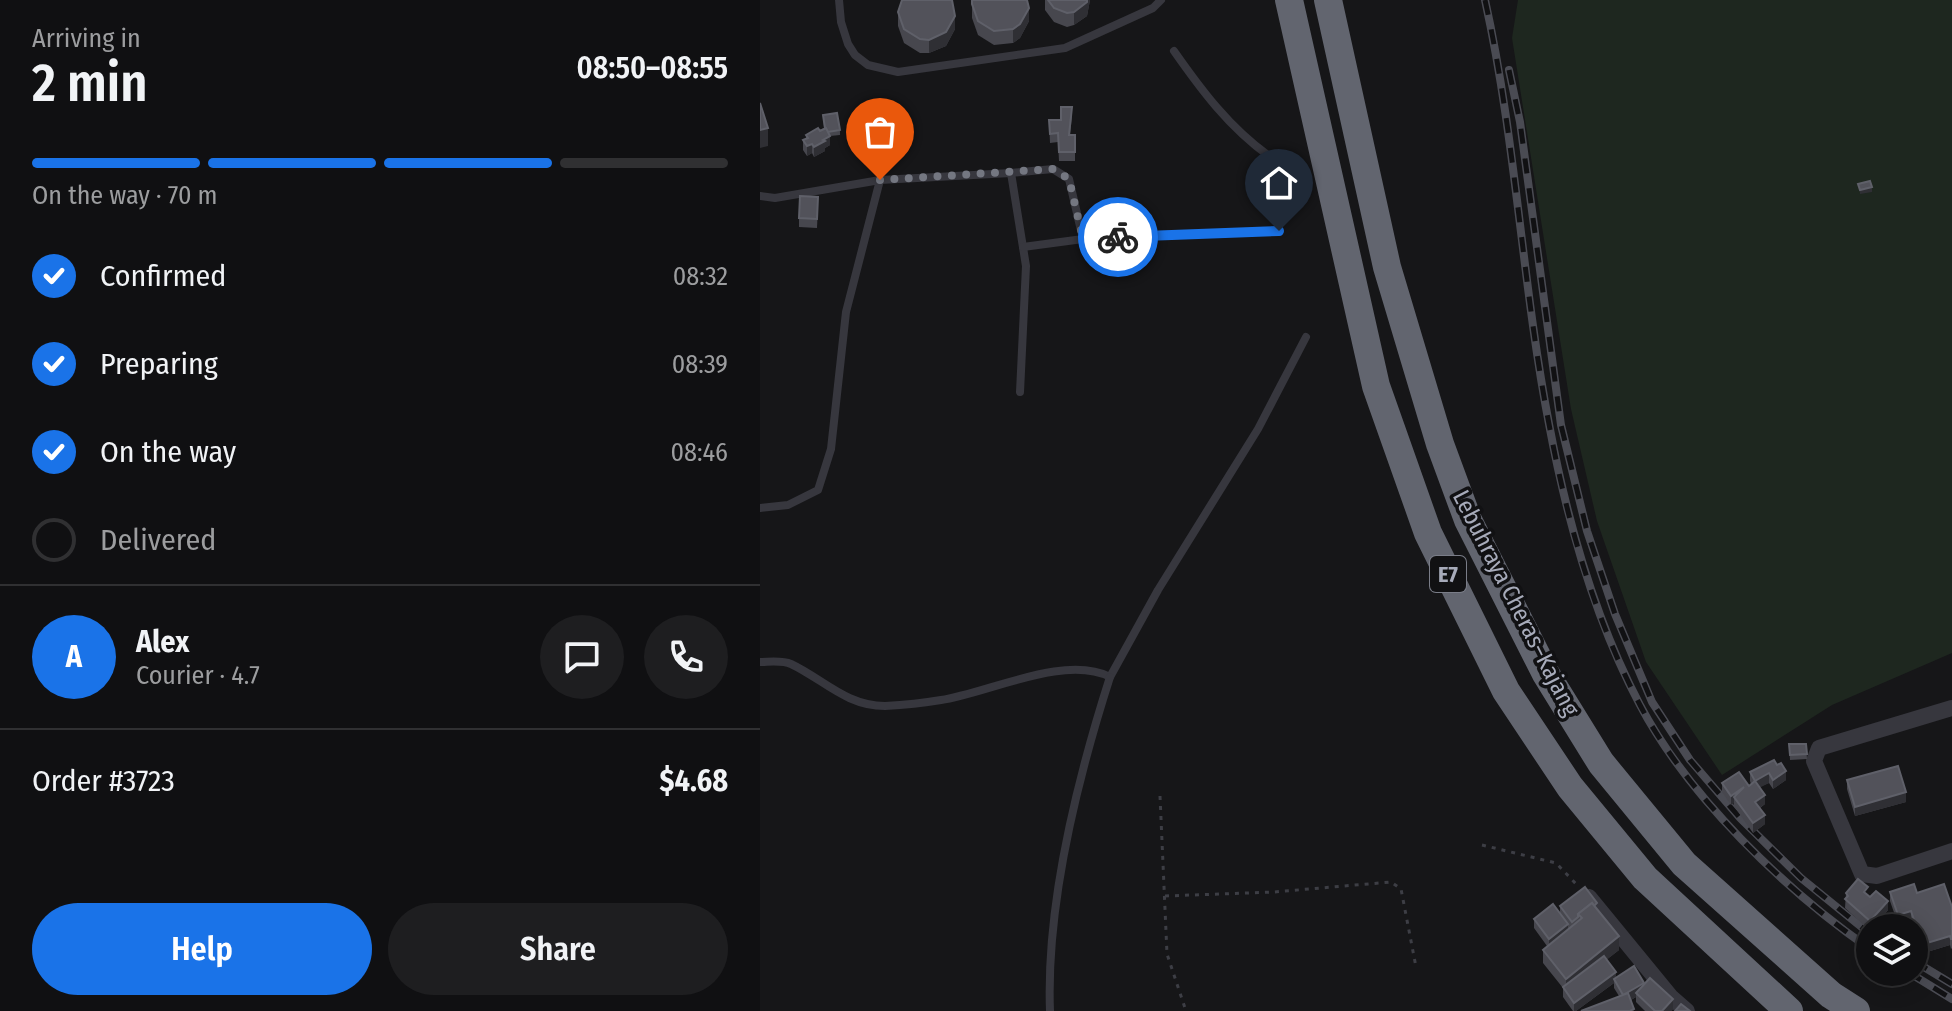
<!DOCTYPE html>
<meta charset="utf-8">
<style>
:root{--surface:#101012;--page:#1e1e20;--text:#f1f3f6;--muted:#9c9d9f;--line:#303032;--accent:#1a73e8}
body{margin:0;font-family:"Fira Sans Condensed",sans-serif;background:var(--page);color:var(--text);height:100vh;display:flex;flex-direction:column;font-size:30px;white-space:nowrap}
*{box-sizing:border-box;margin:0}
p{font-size:26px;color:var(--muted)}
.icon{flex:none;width:44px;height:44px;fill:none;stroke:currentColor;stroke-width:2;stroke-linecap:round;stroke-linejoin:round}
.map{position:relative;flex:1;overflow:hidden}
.sheet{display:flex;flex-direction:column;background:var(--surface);width:760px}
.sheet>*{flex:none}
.controls{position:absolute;left:1096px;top:914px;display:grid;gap:16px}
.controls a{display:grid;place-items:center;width:72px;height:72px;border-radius:50%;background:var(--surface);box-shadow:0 4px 20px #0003,0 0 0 2px var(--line);font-size:40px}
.pin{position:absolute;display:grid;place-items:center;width:68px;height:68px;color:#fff;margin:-82px -34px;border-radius:50% 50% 50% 0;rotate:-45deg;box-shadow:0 0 8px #0007}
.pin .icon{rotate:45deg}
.courier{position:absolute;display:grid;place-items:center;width:80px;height:80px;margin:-40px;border:6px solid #1a73e8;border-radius:50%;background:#fff;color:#222;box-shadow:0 2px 10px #0007}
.overview em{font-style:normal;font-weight:600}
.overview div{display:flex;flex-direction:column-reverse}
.overview{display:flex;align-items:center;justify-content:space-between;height:136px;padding:0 32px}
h1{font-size:52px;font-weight:600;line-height:60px}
.bar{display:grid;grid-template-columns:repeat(4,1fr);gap:12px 8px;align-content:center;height:96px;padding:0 32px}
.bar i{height:10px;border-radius:6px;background:var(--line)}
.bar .current{background:var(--accent)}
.bar p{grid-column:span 4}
.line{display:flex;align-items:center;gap:20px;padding:0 32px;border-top:2px solid var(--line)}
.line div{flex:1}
.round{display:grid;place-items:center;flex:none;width:84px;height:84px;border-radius:42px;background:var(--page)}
ol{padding:0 32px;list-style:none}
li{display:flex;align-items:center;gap:24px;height:88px}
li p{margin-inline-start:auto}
li .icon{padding:8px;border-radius:50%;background:var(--accent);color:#fff;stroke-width:4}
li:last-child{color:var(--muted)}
li i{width:44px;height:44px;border:4px solid var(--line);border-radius:50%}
.button{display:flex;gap:16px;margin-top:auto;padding:16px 32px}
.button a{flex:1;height:92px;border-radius:48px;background:var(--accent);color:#fff;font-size:32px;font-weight:600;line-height:92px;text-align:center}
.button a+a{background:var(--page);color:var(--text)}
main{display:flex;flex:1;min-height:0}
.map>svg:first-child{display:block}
.green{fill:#1e271f}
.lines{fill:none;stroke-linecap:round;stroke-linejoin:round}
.path{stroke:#3d3e45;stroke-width:3;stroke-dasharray:4 6;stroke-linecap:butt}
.service{stroke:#37373e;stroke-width:8}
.minor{stroke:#37373e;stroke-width:16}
.motorway{stroke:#62656f;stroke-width:28}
.rail-casing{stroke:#4a4b53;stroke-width:8}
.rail{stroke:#111113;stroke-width:5;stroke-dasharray:15;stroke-linecap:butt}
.wall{fill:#47474e}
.shaded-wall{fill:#2f2f34}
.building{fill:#52525a;stroke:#5f6069;stroke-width:2}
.done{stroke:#747781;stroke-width:8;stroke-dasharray:0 14.4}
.route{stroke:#1a73e8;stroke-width:10}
.labels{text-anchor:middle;stroke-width:7;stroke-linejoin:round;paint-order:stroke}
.shield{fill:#111113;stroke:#7a7d88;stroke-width:2}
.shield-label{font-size:22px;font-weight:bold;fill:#a7abba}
.street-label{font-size:24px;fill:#a7abba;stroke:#111113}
</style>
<main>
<section class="sheet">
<div class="overview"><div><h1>2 min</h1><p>Arriving in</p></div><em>08:50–08:55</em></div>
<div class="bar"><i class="current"></i><i class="current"></i><i class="current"></i><i></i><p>On the way · 70 m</p></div>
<ol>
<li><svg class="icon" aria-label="check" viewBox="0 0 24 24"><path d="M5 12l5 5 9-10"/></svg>Confirmed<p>08:32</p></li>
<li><svg class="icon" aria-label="check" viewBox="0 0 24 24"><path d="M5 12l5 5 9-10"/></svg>Preparing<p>08:39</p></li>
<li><svg class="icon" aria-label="check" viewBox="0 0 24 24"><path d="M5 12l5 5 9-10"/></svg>On the way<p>08:46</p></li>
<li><i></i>Delivered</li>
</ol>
<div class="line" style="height:144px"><b class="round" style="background:var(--accent);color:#fff">A</b><div><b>Alex</b><p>Courier · 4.7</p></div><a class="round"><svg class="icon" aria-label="chat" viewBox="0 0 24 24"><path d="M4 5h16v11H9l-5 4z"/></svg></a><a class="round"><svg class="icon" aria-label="phone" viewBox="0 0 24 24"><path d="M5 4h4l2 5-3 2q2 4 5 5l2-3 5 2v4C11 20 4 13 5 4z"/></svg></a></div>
<div class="line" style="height:104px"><div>Order #3723</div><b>$4.68</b></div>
<div class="button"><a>Help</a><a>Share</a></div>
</section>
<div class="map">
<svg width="1192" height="1011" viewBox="0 0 1192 1011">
<rect width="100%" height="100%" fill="#161618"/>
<!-- green -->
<path class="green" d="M758,0h434v653l-120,52 -110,70 -76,-113 -49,-141 -26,-112 -59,-371z"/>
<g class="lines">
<!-- path -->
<g class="path">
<path d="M400,796l7,158 19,57"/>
<path d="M722,845l74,18 22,23"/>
<path d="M405,896l109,-4 117,-10 10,7 15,78"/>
</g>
<!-- service -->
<g class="service">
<path d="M79,0l2,22 7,22 7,11 13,10 30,7 167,-24 88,-40 8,-8"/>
<path d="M251,173l42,-4 16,10 14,60"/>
<path d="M0,196l15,2 105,-18 131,-7 15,93 -6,126"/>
<path d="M263,247l60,-8 196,-8 -10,-75c-40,-29 -67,-65 -95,-105"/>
<path d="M0,508l28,-3 30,-15 13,-41 15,-137 34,-132"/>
<path d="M0,662c9,0 22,-2 31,2 32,15 55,42 94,42 18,-1 38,-3 56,-6 47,-7 124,-46 169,-23l48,-87 100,-161 48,-92"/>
<path d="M290,1011c-4,-105 28,-234 60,-334"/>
</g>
<!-- minor -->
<g class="minor">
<path d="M1192,708l-133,40 -5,13 48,113 15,2 75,-25"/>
<path d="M829,897l82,100 16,14"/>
</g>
<!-- motorway -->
<g class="motorway">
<path d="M529,0l87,386 52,147 78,158 64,96 75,91 144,133"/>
<path d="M568,0l59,267 53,177 28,76 78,154 55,89 83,101 147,131 25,16"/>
</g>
<!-- rail casing -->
<g class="rail-casing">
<g id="rail">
<path d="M725,0c31,140 37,284 64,424 18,97 45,194 91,281 48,91 145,185 230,244"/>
<path d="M749,70l11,52 41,303 26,106 28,83 37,88 38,58 50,58 61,60 69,56"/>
<path d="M1154,961l38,23"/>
<path d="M1148,972l44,27"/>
</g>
</g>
<!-- rail -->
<use href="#rail" class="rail"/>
</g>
<!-- wall -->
<g class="wall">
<path d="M285,0h45l-3,16 -13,9 -7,2 -13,-5 -9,-12z"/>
<path d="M212,4l57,17 -9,17 -7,5 -19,2 -16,-10 -6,-17z"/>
<path d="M138,12l57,17 -9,17 -17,7h-9l-16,-10 -6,-17z"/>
<path d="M63,115l17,15v5l-10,1v9l-5,3v3l-11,6 -2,-4 -5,3 -4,-6v-10l3,-1v-4l18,-7z"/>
<path d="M312,116l-2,19h5v26h-16l-1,-19 -8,1 -1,-23h12z"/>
<path d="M58,206l-1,22 -18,-1v-9z"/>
<path d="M1029,744h17l1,15 -17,1z"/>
<path d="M1014,760l12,20 -13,9 -4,-6 -10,4 6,17 -5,4 5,16 -12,9 -19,-27v-3l-3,2 -9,-13v-9l27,3 2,-2 -1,-3v-9z"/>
<path d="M1087,780l59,22 -51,14 -8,-27z"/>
<path d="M1130,892l27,1 35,14v41l-1,1 -1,-4 -36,11v-28h-7v-2l5,-2 -1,-4 -13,4 -8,-23z"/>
<path d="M1086,893l22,2 20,15 -16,18h-2v3l-25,-23z"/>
<path d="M800,906l37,3 22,41 -13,10 10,17 28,6 29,26 -2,2h-26l-9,-9v-5l-5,3 3,11 -15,-15 -5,-8v-5l-38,28h-3l-10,-14v-9l-20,-25v-13l4,-4 -13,-18v-9l26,-5z"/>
</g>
<!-- shaded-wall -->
<g class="shaded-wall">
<path d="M327,0h3l-3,16 -13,9v-13z"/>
<path d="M269,8v13l-9,17 -7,5v-14z"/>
<path d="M195,16v13l-9,17 -17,7v-13z"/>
<path d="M8,128v18l-8,2v-18z"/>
<path d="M70,136v9l-5,3v3l-11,6v-10z"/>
<path d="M52,144v9l-5,3v-10z"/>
<path d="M1112,187v5l-12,2v-4z"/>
<path d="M1026,771v9l-13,9v-9z"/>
<path d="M1009,773v10l-14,7v-9z"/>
<path d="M984,787l-10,10v6l-3,2v-9z"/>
<path d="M1146,792v10l-51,14v-9z"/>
<path d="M1005,795v9l-10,7v-9z"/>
<path d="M1005,815v9l-12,9v-10z"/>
<path d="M1128,901v9l-16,18h-2v3v-10z"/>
<path d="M1151,911v9l-13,4v-9z"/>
<path d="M808,924v9l-19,15v-9z"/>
<path d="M859,936v14l-53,42v-13z"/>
<path d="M1190,936v9l-36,11v-9z"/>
<path d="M856,972v9l-2,-2v4l-38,28h-2v-8z"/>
<path d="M884,983l-6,12 -2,-2v4l-13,7v-9z"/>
<path d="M913,999v10l-2,2h-9z"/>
</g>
<!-- building -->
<g class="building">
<path d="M142,0h50l3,16 -9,16 -17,8 -9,-1 -16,-10 -6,-17z"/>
<path d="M212,0h55l2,8 -9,16 -7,5 -19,2 -16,-10 -6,-17z"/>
<path d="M288,0h39v2l-13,10 -7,1 -13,-5z"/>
<path d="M0,103l8,25 -8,2z"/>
<path d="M301,107h11l-3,28h6v17h-16l-1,-19 -8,1 -1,-14h12z"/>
<path d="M77,113l3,17 -12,2 -3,-4 -2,-13z"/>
<path d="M58,128l2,3 6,-3 4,8 -7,4 2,1 -11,6 -2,-3 -5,2 -4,-6 5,-2 -2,-3z"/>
<path d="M1110,181l2,6 -12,3 -2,-6z"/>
<path d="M40,196l18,1 -1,22 -18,-1z"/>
<path d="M1029,744h17l1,10 -17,1z"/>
<path d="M1014,760l3,5 4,-2 5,8 -13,9 -4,-7 -14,8 -5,-9z"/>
<path d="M1138,766l8,26 -51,15 -8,-27z"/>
<path d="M979,772l10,14 6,-5 10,14 -10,7 10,13 -12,8 -19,-26 10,-10 -13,9 -9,-13z"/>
<path d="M1098,879l10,8 -4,5 6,5 6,-6 12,10 -18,20 -25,-22 3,-3 -2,-3z"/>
<path d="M1154,884l3,9 27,-9 8,23v32h-1l-1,-3 -36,11v-19h-6l-1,-2 8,-3 -4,-12 -13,4 -8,-23z"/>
<path d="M825,887l12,16 -3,3 -2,-3 -14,11v3l-6,5 -12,-16z"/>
<path d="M832,903l27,33 -53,43 -23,-29 39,-32 -4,-4z"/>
<path d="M793,904l15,20 -19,15 -15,-20z"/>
<path d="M844,956l12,16 -42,31 -11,-16z"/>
<path d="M874,966l10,17 -21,12 -9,-16z"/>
<path d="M890,978l23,21 -11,12h-7l-19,-18z"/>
<path d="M868,993l6,16 -4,2h-49z"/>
<path d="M921,1004l9,7h-15z"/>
</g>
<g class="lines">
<!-- done -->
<path class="done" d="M120,180l173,-11 16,10 14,60 35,-2"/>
<!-- route -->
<path class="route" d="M358,237l161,-6"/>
</g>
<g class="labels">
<!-- shield labels -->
<rect class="shield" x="670" y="556" width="36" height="36" rx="6"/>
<g class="shield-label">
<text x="688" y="582">E7</text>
</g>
<!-- street labels -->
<g class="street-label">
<text transform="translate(756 603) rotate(63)" y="8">Lebuhraya Cheras–Kajang</text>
</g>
</g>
</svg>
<div class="controls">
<a><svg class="icon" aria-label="layers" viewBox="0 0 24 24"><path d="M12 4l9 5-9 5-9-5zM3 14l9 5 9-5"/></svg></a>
</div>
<div class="pin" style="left:120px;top:180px;background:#ea580c"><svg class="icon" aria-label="bag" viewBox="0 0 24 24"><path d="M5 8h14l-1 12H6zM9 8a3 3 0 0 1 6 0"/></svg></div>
<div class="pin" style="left:519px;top:231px;background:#1f2937"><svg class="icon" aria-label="home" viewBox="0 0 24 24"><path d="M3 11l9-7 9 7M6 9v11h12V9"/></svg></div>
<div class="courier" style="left:358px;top:237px"><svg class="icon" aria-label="bike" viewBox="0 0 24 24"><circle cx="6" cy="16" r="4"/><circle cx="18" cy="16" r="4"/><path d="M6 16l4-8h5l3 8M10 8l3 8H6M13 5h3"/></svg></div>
</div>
</main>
